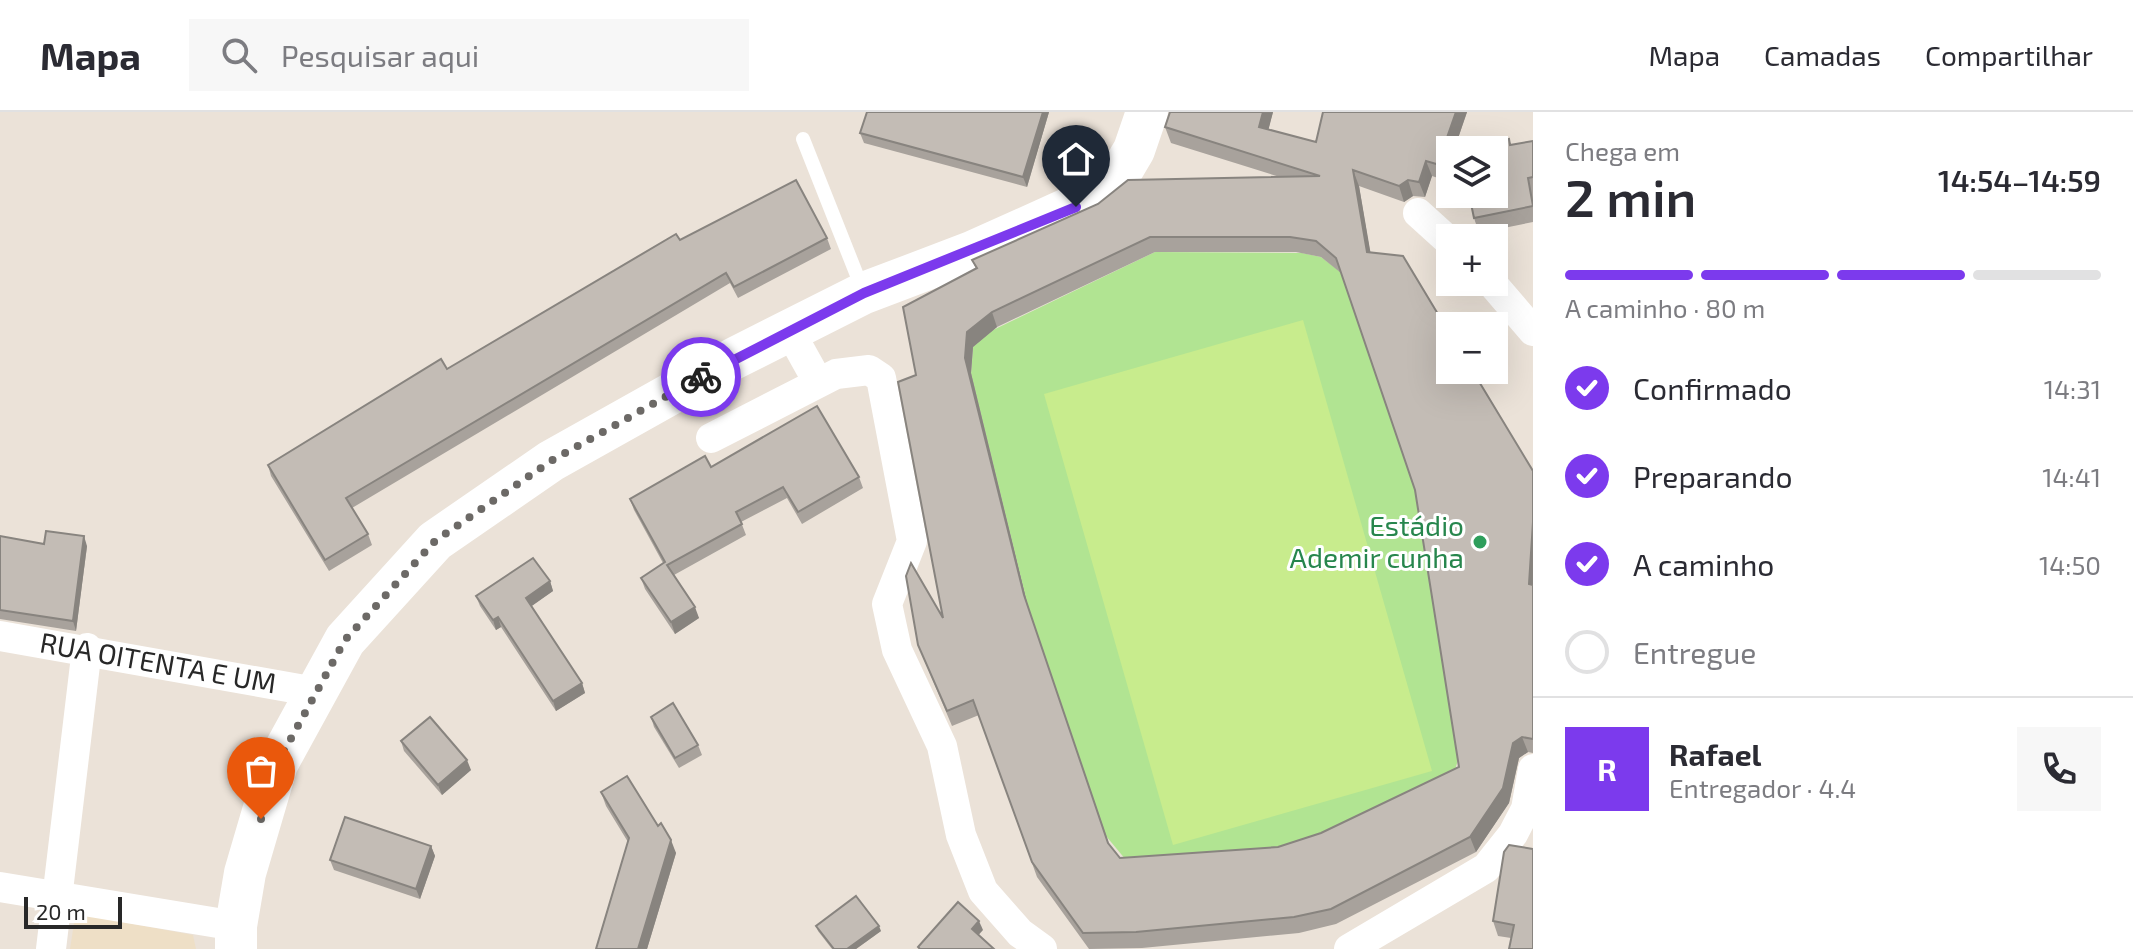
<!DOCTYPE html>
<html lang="pt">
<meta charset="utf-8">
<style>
:root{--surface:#fff;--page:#f7f7f7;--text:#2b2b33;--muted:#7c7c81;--line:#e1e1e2;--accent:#7c3aed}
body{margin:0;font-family:"Exo 2",sans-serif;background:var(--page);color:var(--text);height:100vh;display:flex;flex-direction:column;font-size:30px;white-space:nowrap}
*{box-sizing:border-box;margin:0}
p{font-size:26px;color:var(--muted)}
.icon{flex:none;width:44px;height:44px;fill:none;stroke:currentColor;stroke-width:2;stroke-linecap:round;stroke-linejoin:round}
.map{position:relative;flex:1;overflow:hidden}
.drawer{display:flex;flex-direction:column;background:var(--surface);width:600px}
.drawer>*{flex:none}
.buttons{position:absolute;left:1436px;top:24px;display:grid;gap:16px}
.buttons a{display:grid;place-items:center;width:72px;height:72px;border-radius:0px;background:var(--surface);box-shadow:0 8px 32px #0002;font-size:40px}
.scale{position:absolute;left:24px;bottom:20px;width:98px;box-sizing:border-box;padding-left:8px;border:4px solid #282828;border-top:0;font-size:22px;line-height:28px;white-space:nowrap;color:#282828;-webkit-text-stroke:6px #fff;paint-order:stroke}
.pin{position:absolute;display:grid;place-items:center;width:68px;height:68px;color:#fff;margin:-82px -34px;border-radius:50% 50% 50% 0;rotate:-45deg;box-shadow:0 0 8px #0007}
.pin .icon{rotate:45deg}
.courier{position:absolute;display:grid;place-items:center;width:80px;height:80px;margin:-40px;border:6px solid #7c3aed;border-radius:50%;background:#fff;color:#222;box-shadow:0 2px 10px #0007}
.summary em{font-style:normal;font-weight:600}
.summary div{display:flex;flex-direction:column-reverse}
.summary{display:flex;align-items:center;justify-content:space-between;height:136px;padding:0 32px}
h1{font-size:52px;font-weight:600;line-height:60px}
.bar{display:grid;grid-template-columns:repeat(4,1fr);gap:12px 8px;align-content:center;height:96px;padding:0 32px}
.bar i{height:10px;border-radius:6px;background:var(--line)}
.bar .current{background:var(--accent)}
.bar p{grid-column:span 4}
.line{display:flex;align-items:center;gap:20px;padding:0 32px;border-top:2px solid var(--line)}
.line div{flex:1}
.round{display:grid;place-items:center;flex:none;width:84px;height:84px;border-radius:0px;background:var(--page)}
ol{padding:0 32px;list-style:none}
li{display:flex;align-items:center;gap:24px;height:88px}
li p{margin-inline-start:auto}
li .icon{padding:8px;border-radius:50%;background:var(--accent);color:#fff;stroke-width:4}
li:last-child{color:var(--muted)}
li i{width:44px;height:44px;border:4px solid var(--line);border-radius:50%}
header{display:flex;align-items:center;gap:48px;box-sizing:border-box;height:112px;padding:0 40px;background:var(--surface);border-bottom:2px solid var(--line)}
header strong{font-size:38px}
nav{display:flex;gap:44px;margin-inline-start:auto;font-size:28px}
.search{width:560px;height:72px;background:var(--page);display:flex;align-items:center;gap:20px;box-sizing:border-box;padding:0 28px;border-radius:0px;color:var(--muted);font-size:30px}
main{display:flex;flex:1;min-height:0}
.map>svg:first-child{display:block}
.education{fill:#eedfc6}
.green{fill:#b1e492}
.pitch{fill:#c8ec8d}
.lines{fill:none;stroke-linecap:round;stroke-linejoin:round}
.service{stroke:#fff;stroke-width:14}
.minor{stroke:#fff;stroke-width:30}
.secondary{stroke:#fff;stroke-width:42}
.wall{fill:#a8a29c;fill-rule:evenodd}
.shaded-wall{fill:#88847f}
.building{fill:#c3bcb5;stroke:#88847f;stroke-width:2;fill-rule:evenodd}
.done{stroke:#6c6966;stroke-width:8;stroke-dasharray:0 14.4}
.route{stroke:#7c3aed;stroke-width:10}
.leisure-dot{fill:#2e9e5b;stroke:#fff;stroke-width:3}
.labels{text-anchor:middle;stroke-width:6;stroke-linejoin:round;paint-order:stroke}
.leisure-label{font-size:28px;fill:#27864d;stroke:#fff;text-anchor:end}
.street-label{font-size:28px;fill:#282828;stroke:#fff}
</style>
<header>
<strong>Mapa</strong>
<div class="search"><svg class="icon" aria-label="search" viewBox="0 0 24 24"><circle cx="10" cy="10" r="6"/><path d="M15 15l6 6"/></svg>Pesquisar aqui</div>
<nav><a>Mapa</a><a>Camadas</a><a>Compartilhar</a></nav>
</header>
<main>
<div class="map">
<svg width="1533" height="837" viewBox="0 0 1533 837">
<rect width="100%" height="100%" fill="#ebe2d8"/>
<!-- education -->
<path class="education" d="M84,803l109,20 3,14h-126l4,-26z"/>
<!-- green -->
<path class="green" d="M1155,140l147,1 19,4 21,16 78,232 40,249 -9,28 -125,66 -190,24 -30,-36 -77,-225 -58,-237 2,-27 18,-16z"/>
<!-- pitch -->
<path class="pitch" d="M1303,208l129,451 -259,74 -129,-451z"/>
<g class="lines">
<!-- service -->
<path class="service" d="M803,27l59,149"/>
<!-- minor -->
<g class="minor">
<path d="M1418,101l32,29"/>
<path d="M1491,170l42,49"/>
<path d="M789,218l29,52"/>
<path d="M711,326l125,-64 33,-4 12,8 31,163 -25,63 10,46 45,96 19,89 22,56 37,42 22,16"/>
<path d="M0,524l316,56"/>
<path d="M0,775l236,39"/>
<path d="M51,837l36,-301"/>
<path d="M1349,837l137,-81 27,-34 13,-25 7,-40"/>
</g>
<!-- secondary -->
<path class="secondary" d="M236,837v-23l9,-53 32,-109 68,-124 90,-99 116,-80 182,-102 131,-66 108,-41 122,-55 24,-20 16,-27 13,-38"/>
</g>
<!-- wall -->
<g class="wall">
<path d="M1049,0l-22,75 -163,-44 -4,-10z"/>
<path d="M1170,0h103l-5,18 48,12 7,-30h144l-12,35 54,-8 2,6 22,-4v81l-54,11 -5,-15 20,-24 -44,-44v32l-18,-6 -7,21 -12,-1 -9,6 -45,-16 11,66 163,219v282l-5,-1 -9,6 -10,45 -33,49 -140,72 -37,9 -157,15 -53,1 -52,-72 -58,-162 -27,11 -34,-81 25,-27 -27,-243 60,-106 -4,-9 308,-83 -109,-34 -6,-16zM1155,140h141l25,5 20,16 74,217 44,277 -138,66 -43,14 -158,11 -11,-14 -80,-233 -58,-238 2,-26 24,-20z"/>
<path d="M827,126l4,11 -93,49 -8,-15 -378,225 16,26 4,11 -43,26 -58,-95 -3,-11 179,-96 233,-129z"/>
<path d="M711,355l148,10 4,11 -61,36 -15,-26 -46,24 5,13 -72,40 25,43 -24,16 -30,-45 -4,-11 22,-15 -29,-53 -4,-11z"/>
<path d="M0,424l44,8 43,2 -11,85 -76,-12z"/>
<path d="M550,469l3,10 -22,15 51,77 3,10 -29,18 -55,-84 -5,3 -16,-24 -4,-10z"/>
<path d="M651,605l47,28 4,10 -23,13 -25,-41z"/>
<path d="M401,629l70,29 -29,25 -38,-44z"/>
<path d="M601,680l57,34 18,27 -29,96h-51l32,-107 -22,-36z"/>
<path d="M431,734l4,10 -15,43 -86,-29 -4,-10z"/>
<path d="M1533,737l-22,89 -13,-2 -5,-15z"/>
<path d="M816,814l65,5 -25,18h-24l-14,-18z"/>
</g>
<!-- shaded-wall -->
<g class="shaded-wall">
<path d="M1043,0h6l-22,75 -4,-10z"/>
<path d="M1263,0h10l-8,31 -6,-16z"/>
<path d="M1456,0h11l-13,38 -11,-1z"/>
<path d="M1426,49l6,15 -7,21 -6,-15z"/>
<path d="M1353,58l6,16 14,81 -6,-15z"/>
<path d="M1408,68l5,16 -9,6 -5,-16z"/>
<path d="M992,200l5,15 -24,20 -2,26 58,238 -5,-16 -59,-237 2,-26z"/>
<path d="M1533,410v73l-4,-11z"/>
<path d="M84,424l3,10 -11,85 -3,-10z"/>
<path d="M550,469l3,10 -24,17 -3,-10z"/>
<path d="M695,495l4,11 -24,16 -4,-12z"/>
<path d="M498,505l3,10 -5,3 -3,-10z"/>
<path d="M582,571l3,10 -29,18 -3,-10z"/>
<path d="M1522,625l6,15 -9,6 -10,45 -33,49 -6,-15 43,-94z"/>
<path d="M467,648l4,10 -29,25 -4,-10z"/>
<path d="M671,728l5,13 -29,96h-9z"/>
<path d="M431,734l4,10 -15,43 -4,-10z"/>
<path d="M979,809l4,9 -8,9 -3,-10z"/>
<path d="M879,814l2,5 -25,18h-9z"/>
</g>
<!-- building -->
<g class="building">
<path d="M867,0h176l-20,65 -163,-44z"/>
<path d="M1170,0h93l-4,15 57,15 7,-30h133l-13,37 66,-10 1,6 23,-4v36l-5,1 5,28 -59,12 -5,-24h25v-44h-44v18l-24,-7 -7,21 -11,-2 -9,6 -46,-16 14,82 36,4 47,78v36h22l61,101v51l-4,62 4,1v154l-11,-2 -9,6 -10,45 -33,49 -139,72 -37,8 -158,15 -53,1 -51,-71 -59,-162 -26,11 -29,-66 -12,-69 5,-13 32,55 -45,-236 18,-7 -13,-68 74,-39 -5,-8 126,-56 30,-24 192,-4 -155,-49zM1150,125h140l26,4 20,17 79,232 44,277 -138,66 -43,14 -158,11 -12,-15 -84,-248 -59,-237 2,-26 25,-20z"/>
<path d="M796,68l31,58 -93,49 -8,-14 -380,225 22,36 -43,26 -57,-95 173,-106 6,10 229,-135 4,6z"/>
<path d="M817,294l42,71 -61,35 -15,-25 -47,25 6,12 -75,41 28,42 -24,15 -30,-44 24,-16 -35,-63 75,-43 6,11z"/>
<path d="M46,419l38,5 -11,85 -73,-11v-74l44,8z"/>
<path d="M533,446l17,23 -24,17 56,85 -29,18 -55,-84 -5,3 -17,-24z"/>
<path d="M673,591l25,42 -23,13 -24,-41z"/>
<path d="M430,605l37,43 -29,25 -37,-44z"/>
<path d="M627,664l31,50 3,-3 10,17 -33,109h-42l33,-111 -28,-46z"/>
<path d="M345,705l86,29 -15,43 -86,-29z"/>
<path d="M1509,733l24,4v100h-24l5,-24 -21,-4 11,-69z"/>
<path d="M856,784l23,30 -32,23h-13l-18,-23z"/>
<path d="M958,790l21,19 -7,8 22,20h-74l-2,-2z"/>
</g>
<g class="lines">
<!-- done -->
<path class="done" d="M261,707l16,-55 68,-124 90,-99 116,-80 150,-84"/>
<!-- route -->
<path class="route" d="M701,265l163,-84 212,-86"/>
</g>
<!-- markers -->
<circle class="leisure-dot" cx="1480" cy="430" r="8"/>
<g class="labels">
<!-- leisure labels -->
<g class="leisure-label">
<text x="1464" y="424">Estádio<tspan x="1464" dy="32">Ademir cunha</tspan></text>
</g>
<!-- street labels -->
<g class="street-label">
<text transform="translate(158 551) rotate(10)" y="10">RUA OITENTA E UM</text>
</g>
</g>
</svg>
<div class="buttons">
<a><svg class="icon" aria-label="layers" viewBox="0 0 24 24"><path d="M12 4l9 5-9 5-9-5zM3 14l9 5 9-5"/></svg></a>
<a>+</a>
<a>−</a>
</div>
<div class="scale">20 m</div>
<div class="pin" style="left:261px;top:707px;background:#ea580c"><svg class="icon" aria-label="bag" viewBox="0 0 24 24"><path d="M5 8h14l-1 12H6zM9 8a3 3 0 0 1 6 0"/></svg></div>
<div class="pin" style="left:1076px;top:95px;background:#1f2937"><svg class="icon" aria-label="home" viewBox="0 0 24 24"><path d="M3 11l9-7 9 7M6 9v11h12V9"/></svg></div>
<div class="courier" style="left:701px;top:265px"><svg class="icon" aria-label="bike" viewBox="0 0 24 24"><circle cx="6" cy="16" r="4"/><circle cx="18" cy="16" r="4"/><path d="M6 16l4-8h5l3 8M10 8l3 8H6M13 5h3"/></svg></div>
</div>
<section class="drawer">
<div class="summary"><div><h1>2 min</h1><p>Chega em</p></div><em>14:54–14:59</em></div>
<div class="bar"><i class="current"></i><i class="current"></i><i class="current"></i><i></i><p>A caminho · 80 m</p></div>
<ol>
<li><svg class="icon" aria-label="check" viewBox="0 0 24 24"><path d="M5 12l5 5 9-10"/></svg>Confirmado<p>14:31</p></li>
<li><svg class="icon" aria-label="check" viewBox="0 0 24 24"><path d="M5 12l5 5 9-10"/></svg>Preparando<p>14:41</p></li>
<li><svg class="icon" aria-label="check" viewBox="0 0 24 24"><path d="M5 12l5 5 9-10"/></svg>A caminho<p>14:50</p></li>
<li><i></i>Entregue</li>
</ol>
<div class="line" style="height:144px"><b class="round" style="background:var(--accent);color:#fff">R</b><div><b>Rafael</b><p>Entregador · 4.4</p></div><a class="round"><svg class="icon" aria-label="phone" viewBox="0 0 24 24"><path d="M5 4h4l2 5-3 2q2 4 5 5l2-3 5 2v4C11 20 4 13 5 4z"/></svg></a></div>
</section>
</main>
